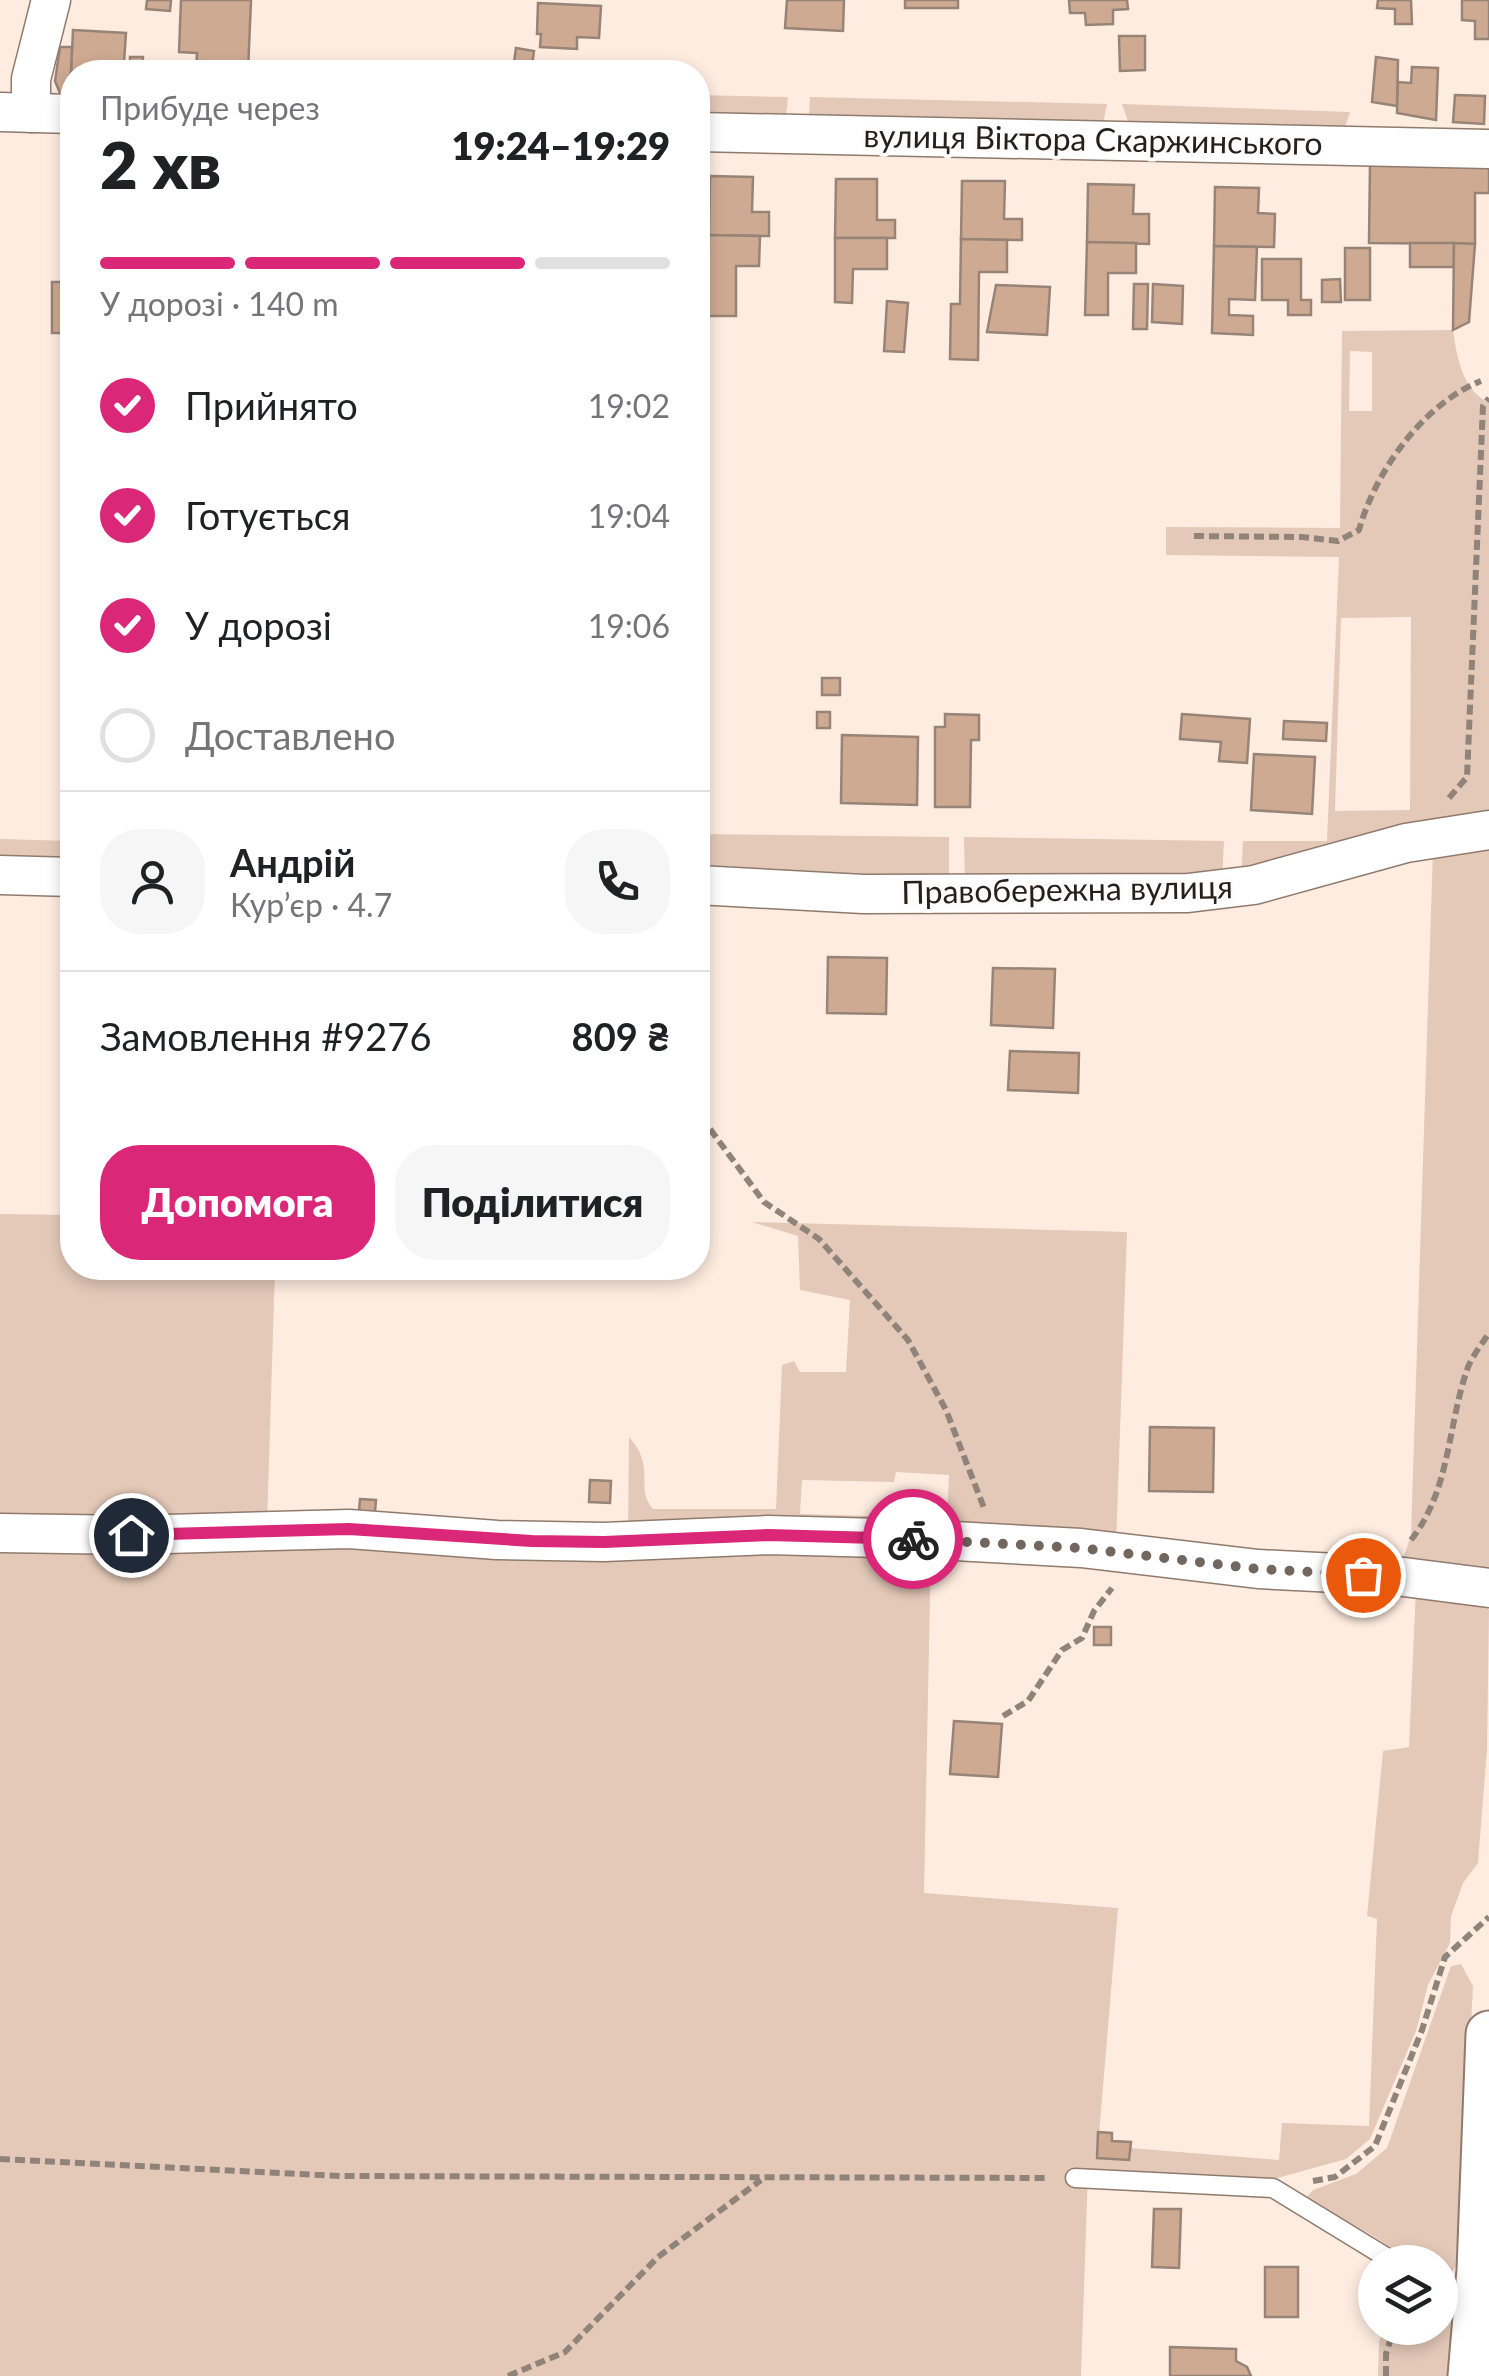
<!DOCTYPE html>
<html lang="uk">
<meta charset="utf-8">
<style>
:root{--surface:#fff;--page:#f6f6f6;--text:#202124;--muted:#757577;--line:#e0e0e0;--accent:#db2777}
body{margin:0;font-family:Lato,sans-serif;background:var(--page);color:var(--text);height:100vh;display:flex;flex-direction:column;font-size:38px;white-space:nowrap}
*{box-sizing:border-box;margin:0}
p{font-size:32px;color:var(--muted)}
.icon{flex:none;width:55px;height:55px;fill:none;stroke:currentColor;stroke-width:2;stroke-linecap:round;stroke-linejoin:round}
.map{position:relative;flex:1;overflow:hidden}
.panel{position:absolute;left:60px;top:60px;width:650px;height:1220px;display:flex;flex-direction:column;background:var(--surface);border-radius:40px;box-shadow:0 5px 15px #0003}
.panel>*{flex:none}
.tools{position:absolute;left:1358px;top:2245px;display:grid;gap:20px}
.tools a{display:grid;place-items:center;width:100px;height:100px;border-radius:50%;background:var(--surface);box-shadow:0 5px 15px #0003;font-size:50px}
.pin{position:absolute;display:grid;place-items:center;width:85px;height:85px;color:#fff;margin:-42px;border:5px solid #fff;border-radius:50%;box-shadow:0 2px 10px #0007}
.courier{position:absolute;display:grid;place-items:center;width:100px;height:100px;margin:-50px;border:8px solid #db2777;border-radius:50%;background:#fff;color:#222;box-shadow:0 2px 12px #0007}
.head em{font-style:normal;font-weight:800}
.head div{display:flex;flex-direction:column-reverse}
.head{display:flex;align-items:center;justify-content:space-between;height:170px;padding:0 40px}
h1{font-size:65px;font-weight:800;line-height:75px}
.bar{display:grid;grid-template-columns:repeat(4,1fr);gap:15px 10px;align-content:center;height:120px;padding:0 40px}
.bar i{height:12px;border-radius:8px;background:var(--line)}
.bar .current{background:var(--accent)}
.bar p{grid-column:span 4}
.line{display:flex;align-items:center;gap:25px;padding:0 40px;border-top:2px solid var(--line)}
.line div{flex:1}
.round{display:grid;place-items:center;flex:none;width:105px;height:105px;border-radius:40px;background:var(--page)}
ol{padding:0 40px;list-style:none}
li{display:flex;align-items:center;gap:30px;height:110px}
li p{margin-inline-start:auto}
li .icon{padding:10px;border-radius:50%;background:var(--accent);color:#fff;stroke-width:4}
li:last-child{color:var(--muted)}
li i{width:55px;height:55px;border:5px solid var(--line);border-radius:50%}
.button{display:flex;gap:20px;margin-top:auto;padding:20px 40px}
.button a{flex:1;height:115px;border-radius:40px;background:var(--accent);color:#fff;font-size:40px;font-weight:800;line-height:115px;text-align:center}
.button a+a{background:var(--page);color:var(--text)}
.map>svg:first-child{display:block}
.green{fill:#e4c9b8;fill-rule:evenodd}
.building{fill:#cfaa93;stroke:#988477;stroke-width:2.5}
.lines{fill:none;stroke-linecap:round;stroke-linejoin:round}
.service-casing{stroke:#8f7a6e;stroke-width:21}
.minor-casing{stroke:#8f7a6e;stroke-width:41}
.tertiary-casing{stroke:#8f7a6e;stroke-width:49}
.path{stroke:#8f837a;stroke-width:6;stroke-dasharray:10 5;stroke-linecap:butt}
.service{stroke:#fff;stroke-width:18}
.minor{stroke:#fff;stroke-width:38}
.tertiary{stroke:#fff;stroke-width:45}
.done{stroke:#72675f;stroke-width:10;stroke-dasharray:0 18}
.route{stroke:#db2777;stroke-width:12}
.labels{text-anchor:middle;stroke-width:8;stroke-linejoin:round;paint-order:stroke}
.street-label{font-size:32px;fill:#271f1a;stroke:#fdfdfd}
</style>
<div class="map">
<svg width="1489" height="2376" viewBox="0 0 1489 2376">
<rect width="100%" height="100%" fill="#feece0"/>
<!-- green -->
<g class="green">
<path d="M698,95l90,2 -2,19 -88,-2z"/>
<path d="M810,97l297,7 -4,19 -294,-7z"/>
<path d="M1122,104l228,8 -6,18 -215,-6z"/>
<path d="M1453,330c4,28 9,59 36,73v411l-248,63 2,-36h84l12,-284 -173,-2v-28l174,1 2,-197zM1350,351l22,1v59h-23zM1411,617l-1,193 -75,1 6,-193z"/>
<path d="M698,834l251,3v48l-251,-9z"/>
<path d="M964,837l260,4 -2,40 -257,4z"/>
<path d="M0,839l72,2v31l-72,-1z"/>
<path d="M1489,844v727h-90l12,-36 22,-686z"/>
<path d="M0,1214l72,1v53h203l-8,256 -267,3z"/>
<path d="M752,1222l375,10 -11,313 -488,-11 1,-97c28,31 5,50 24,72h123l6,-144 12,-4 6,11h46l4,-72 -50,-10 -2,-54zM896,1472l53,3 -2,43 -147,-4 2,-34 92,2z"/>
<path d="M0,1538l931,8 -7,347 194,15 -21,250 32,2 1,-12 149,12 3,-37 87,3 8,-207 -10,-3 16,-165 26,-4 7,-160 60,8 13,15 -2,139 -9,114 -15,20 -12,33 -1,27 -22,42 -12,46 -46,108 -24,20 -72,20 -186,-8 -7,205h-1081z"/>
<path d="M1461,1964l12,22 -14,275 -8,13 -11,2v-14h-27l-43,-28 -65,-35 8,-9 43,-16 31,-26 64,-182z"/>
<path d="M1440,2303c21,15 12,49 12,73h-74l1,-34 5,-14h56z"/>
</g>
<!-- building -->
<g class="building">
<path d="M171,0l-1,11 -24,-2 1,-9z"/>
<path d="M181,0h70l-3,72h-52l1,-19 -18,-1z"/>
<path d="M787,0h57l-1,31 -58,-3z"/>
<rect x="905" y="0" width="53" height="8"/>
<path d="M1069,0h58l1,9 -15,1v14l-27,1 -1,-12h-15z"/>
<path d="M1378,0h33l1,24h-17v-15l-18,-1z"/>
<path d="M1462,0h27v39h-14v-18l-13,-1z"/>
<path d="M538,3l63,3 -2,32 -22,-1v12l-37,-2 1,-13h-4z"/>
<path d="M73,30l53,3 -2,29h6v-5h13l-1,15h-70l-2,22z"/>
<path d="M1119,36h26v34l-25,1z"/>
<path d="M60,47h12l-2,47 -10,-1 -5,-12z"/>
<path d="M516,48l18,3 -3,21 -18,-2z"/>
<path d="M1376,57l22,3 -1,46 -25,-4z"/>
<path d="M1412,67l26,1 -2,52 -39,-7 1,-31 13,1z"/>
<path d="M1455,95l30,1 -1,28 -31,-2z"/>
<path d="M1370,164h119v29h-14v51l-106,-1z"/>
<path d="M710,176l43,1 -1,35h17v24l-60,-1z"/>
<path d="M836,179h41v41h18v18h-60z"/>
<path d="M962,181h43l-1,38h18v21l-61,-1z"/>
<path d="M1088,184l46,1 -1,29h16v30l-62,-2z"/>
<path d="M1215,187l44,1 -1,25 17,1 -1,33 -60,-1z"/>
<path d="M64,202h8v49h-9z"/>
<path d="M709,235l51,1 -1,30h-23v50h-28z"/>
<path d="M835,238h52v31h-34l-1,34 -17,-1z"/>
<path d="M961,239l46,1v32h-28l-1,88 -28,-1 1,-55h9z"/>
<path d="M1087,242l49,1v30h-28v42h-23z"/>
<rect x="1410" y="243" width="44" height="24"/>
<path d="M1454,243l21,1 -6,78 -16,8z"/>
<path d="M1214,246l43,1 -2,53 -26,-1v16l24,1v19l-41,-2z"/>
<rect x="1345" y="248" width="25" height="52"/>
<path d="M1262,259h39v41h10v15h-23v-15h-26z"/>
<path d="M1340,279l1,23h-19v-22z"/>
<rect x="52" y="282" width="20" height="51"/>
<path d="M1134,284h14l-1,45h-14z"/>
<path d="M1153,284l30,2 -1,38 -30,-2z"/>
<path d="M996,285l54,2 -3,48 -60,-3z"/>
<path d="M887,301l21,2 -4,49 -20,-1z"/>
<rect x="822" y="678" width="18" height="17"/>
<rect x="817" y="712" width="13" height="16"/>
<path d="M945,714l34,1v25h-8l-1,67h-35v-80h10z"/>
<path d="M1182,714l68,5 -3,44 -28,-2 2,-19 -41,-3z"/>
<path d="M1284,721l43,2 -1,18 -43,-2z"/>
<path d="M842,735l76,2 -1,68 -76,-2z"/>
<path d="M1254,754l61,3 -3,57 -61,-4z"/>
<path d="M828,957l59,1 -1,56 -59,-1z"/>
<path d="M993,968l62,1 -2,59 -62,-3z"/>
<path d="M1010,1051l69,2 -1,40 -70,-3z"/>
<path d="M1150,1427l64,1 -1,64 -64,-1z"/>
<path d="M590,1480l21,1 -1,22 -21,-1z"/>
<path d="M360,1499l16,1 -1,12 -16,-1z"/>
<rect x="1094" y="1627" width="17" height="18"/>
<path d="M954,1721l48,3 -4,53 -48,-3z"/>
<path d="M1098,2132l14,1v8l19,1 -2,18 -32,-2z"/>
<path d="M1154,2209h27l-2,59 -27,-1z"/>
<rect x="1265" y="2267" width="33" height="50"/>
<path d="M1170,2347l66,2v12l11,6 4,9h-81z"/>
</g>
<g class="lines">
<!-- service casing -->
<g class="service-casing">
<g id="service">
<path d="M1075,2178l198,10 121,74"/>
<path d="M1440,2287l16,7 18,14"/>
</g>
</g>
<!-- minor casing -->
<g class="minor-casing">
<g id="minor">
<path d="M0,112l72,2"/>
<path d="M31,113v-34l20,-79"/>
<path d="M698,132l791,17"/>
<path d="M0,875l72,2"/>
<path d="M698,885l165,9 325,-1 66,-8 152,-42 83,-13"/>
<path d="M0,1533l131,2 218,-6 148,11 107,2 164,-7 150,4 163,9 177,21 138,7 93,12"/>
</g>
</g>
<!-- tertiary casing -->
<g class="tertiary-casing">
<path id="tertiary" d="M1471,2376l9,-106 9,-236"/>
</g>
<!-- path -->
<g class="path">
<path d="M1194,536l108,1 36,4 21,-11c16,-58 64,-126 122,-149"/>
<path d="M1449,798l18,-21 16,-371 6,-8"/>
<path d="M698,1121l9,4 57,77 55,37 89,101 38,70 38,98"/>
<path d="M1411,1540c40,-51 36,-114 57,-173 5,-12 14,-23 21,-34"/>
<path d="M1003,1716l25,-15 34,-51 20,-12 12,-27 18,-23"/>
<path d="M0,2159l341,17 708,2"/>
<path d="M1313,2181l22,-4 40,-31 47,-116 23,-73 44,-40"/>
<path d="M508,2376l57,-24 93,-95 103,-77"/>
<path d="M1386,2376v-22l8,-26"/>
</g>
<!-- service -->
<use href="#service" class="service"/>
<!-- minor -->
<use href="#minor" class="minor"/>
<!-- tertiary -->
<use href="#tertiary" class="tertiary"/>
</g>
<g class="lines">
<!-- done -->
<path class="done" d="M913,1539l167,9 178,21 105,6"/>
<!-- route -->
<path class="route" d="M131,1535l218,-6 183,12 72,1 164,-7 145,4"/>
</g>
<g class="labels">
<!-- street labels -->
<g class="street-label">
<text transform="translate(1093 140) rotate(1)" y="11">вулиця Віктора Скаржинського</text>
<text transform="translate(1067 890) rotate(-1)" y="11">Правобережна вулиця</text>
</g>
</g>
</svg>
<div class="tools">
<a><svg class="icon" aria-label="layers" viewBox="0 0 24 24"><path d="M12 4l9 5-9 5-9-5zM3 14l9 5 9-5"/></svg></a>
</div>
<div class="pin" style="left:1363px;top:1575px;background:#ea580c"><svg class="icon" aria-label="bag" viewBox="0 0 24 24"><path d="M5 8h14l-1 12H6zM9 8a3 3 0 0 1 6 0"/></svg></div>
<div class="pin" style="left:131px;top:1535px;background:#1f2937"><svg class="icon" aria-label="home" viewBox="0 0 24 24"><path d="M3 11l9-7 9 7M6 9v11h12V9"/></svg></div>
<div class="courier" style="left:913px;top:1539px"><svg class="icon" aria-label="bike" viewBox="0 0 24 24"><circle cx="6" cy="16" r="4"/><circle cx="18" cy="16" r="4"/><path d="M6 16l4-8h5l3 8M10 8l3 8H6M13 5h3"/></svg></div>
<section class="panel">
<div class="head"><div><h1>2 хв</h1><p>Прибуде через</p></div><em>19:24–19:29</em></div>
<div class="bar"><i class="current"></i><i class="current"></i><i class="current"></i><i></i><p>У дорозі · 140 m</p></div>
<ol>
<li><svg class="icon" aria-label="check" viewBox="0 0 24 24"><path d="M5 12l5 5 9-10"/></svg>Прийнято<p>19:02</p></li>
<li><svg class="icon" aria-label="check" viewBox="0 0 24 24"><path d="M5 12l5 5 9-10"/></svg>Готується<p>19:04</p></li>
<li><svg class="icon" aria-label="check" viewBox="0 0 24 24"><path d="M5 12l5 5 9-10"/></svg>У дорозі<p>19:06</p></li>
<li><i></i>Доставлено</li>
</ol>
<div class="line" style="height:180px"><a class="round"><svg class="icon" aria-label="person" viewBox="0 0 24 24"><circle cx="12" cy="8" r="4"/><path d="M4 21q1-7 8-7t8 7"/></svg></a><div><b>Андрій</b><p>Кур’єр · 4.7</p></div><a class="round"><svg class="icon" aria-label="phone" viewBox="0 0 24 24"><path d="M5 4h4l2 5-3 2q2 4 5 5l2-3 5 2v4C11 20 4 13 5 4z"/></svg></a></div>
<div class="line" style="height:130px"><div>Замовлення #9276</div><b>809 ₴</b></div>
<div class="button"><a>Допомога</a><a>Поділитися</a></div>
</section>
</div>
